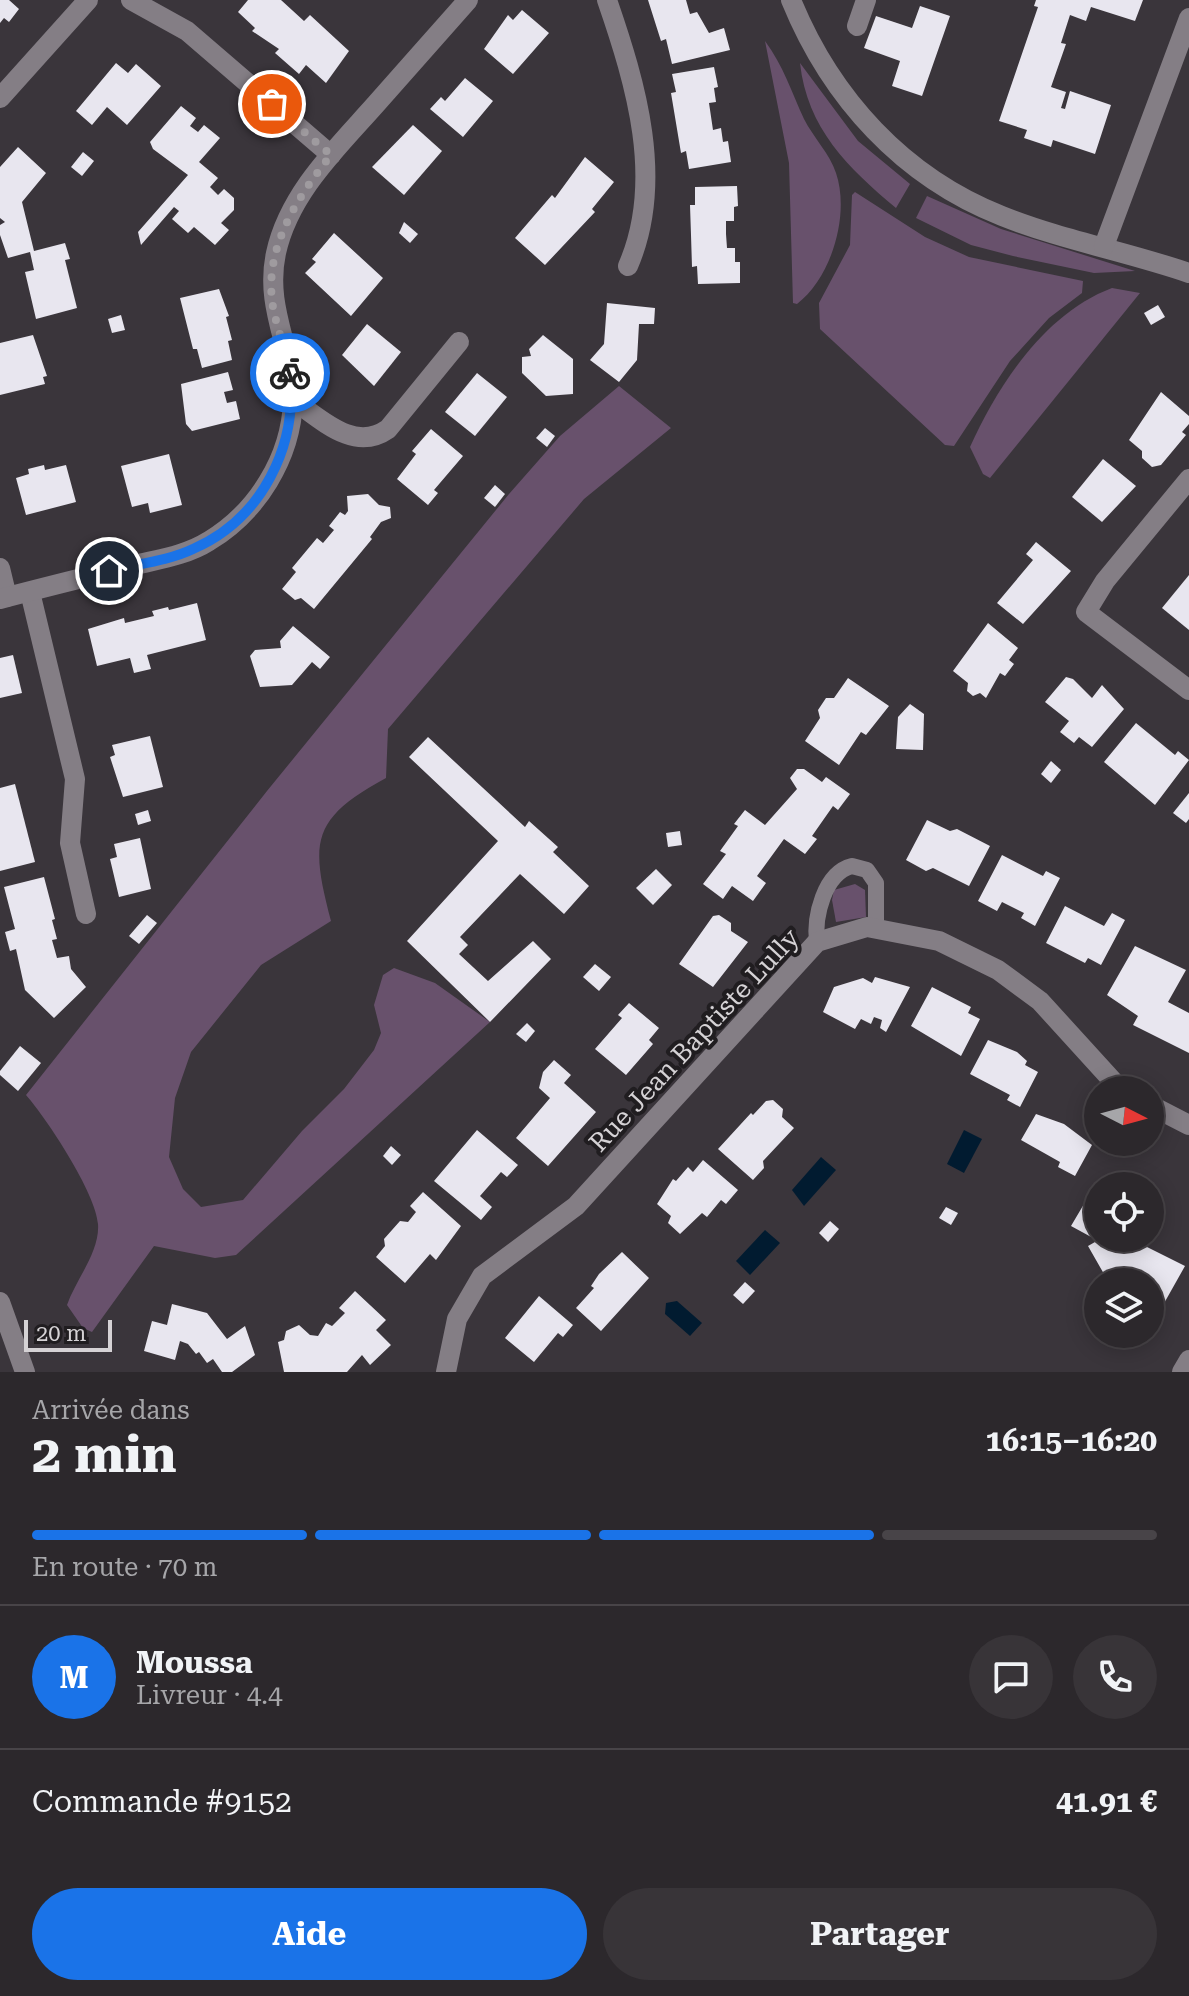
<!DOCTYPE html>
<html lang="fr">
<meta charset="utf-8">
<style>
:root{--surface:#2c282c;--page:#383438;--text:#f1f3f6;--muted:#a6a6a9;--line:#484448;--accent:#1a73e8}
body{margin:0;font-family:"Roboto Serif",serif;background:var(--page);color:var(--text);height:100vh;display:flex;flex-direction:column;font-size:30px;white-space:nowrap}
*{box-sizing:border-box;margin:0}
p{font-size:26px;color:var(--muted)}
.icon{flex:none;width:44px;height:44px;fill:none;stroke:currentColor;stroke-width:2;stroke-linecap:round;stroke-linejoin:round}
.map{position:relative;height:1372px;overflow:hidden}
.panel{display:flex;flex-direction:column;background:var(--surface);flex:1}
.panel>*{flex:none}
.needle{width:52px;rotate:96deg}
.buttons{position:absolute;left:1084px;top:1076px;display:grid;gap:16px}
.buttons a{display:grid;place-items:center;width:80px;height:80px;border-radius:50%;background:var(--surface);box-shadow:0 4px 20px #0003,0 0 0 2px var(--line);font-size:40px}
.scale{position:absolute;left:24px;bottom:20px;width:88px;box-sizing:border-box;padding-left:8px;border:4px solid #d5d2d5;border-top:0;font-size:22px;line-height:28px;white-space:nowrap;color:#d5d2d5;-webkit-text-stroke:6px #201d20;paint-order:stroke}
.pin{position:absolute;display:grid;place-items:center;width:68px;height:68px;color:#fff;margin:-34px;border:4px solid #fff;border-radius:50%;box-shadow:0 2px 8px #0007}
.courier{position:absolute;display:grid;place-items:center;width:80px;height:80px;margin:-40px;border:6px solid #1a73e8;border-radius:50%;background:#fff;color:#222;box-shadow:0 2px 10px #0007}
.head em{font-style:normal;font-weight:700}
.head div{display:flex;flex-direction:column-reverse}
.head{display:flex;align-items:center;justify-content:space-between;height:136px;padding:0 32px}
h1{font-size:52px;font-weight:700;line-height:60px}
.bar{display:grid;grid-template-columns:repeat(4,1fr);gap:12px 8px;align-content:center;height:96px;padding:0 32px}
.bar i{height:10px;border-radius:6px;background:var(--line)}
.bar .active{background:var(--accent)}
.bar p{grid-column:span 4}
.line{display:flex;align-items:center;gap:20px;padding:0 32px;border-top:2px solid var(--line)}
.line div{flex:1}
.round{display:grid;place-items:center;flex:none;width:84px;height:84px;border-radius:42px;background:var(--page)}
.primary-button{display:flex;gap:16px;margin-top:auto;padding:16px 32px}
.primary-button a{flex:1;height:92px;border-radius:48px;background:var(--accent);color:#fff;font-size:32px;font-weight:700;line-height:92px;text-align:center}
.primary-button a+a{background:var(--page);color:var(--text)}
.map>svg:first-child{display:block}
.green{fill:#68516c}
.water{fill:#011b30}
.building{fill:#e8e6ef}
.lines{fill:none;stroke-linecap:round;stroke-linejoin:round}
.lane{stroke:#847e85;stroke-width:16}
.street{stroke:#847e85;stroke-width:20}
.secondary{stroke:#847e85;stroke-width:20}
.done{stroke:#9f9b9f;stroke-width:8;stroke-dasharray:0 14.4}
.route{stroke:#1a73e8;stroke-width:10}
.labels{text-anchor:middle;stroke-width:8;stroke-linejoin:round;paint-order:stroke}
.street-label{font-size:26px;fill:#d5d2d5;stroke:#201d20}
</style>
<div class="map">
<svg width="1189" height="1372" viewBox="0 0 1189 1372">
<rect width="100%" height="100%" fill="#3a353b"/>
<!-- green -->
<g class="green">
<path d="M765,41c18,24 27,52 39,78 9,18 26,35 32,54 14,41 -4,104 -39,131l-4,-1 -4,-140z"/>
<path d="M800,63l58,78 52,43 -14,24c-48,-40 -89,-80 -96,-145z"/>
<path d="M855,192l70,45 44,20 114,24 -1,12 -33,25 -39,43 -56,85 -9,-1 -125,-116 -1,-26 31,-58 2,-50z"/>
<path d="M927,196l74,33 134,42 -41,2 -81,-17 -42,-11 -55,-27z"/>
<path d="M1112,288l28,5 -150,185 -7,-4 -13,-27c28,-62 75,-134 142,-159z"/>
<path d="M619,386l52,42 -87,71 -196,230 -2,49c-75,41 -76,63 -55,143l-70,44 -70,87 -16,46 -6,59 14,32 18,18 42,-7 59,-69 42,-42 30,-39 7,-17 -7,-28 9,-30 11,-7 41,15 55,39 -254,233 -21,3 -61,-12 -62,86 -9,-4 -16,-23c9,-26 33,-53 31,-81 -2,-31 -51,-105 -72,-129l241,-304 242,-297 51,-58z"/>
<path d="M855,884l10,6 1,27 -30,5 -4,-22 2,-10z"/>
</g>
<!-- water -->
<g class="water">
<path d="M964,1130l18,9 -18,34 -17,-9z"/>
<path d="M821,1157l15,13 -32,36 -12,-16z"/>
<path d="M765,1230l15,13 -30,32 -14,-14z"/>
<path d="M677,1301l25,22 -12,13 -25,-22 1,-11z"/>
</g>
<!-- building -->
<g class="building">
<path d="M0,0h9l10,9 -10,13 -5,-4 -4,5z"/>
<path d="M248,0h33l23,21 6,-6 39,36 -23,32 -20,-18 -7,9 -24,-21 4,-4 -27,-18 3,-3 -17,-16z"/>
<path d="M648,0h38l4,14 7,-2 12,21 15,-5 6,22 -58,14 -6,-25 -5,2z"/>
<path d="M1036,0h107l-8,21 -44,-14 -5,14 -16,-6 -9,28 5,1 -15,43 15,5 -5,16 4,1 5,-18 41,14 -16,49 -42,-14 -2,7 -27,-9 3,-8 -28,-9 39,-114 -4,-1z"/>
<path d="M920,6l30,10 -28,80 -30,-10 8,-25 -36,-13 12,-32 36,12z"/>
<path d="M522,10l27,23 -36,41 -29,-25 24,-34 5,5z"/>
<path d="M116,63l12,10 8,-9 25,22 -34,39 -20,-18 -15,18 -16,-14z"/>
<path d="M714,67l4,20 -4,1 2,14 -7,1 4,27 8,-2 2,14 5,-1 3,21 -42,7 -3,-18 -5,2 -10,-60 5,-1 -4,-18z"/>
<path d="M465,78l28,23 -30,36 -33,-28 11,-12 4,4z"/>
<path d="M181,106l15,12 -6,8 8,6 6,-7 16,13 -21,24 19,16 -8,9 8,8 6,-6 10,9v12l-13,13 8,7 -14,15 -21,-18 -6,6 -16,-14 7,-8 -5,-4 -33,38 -3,-13 50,-57 -35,-26 -3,-7z"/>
<path d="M413,125l29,26 -38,44 -32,-28z"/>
<path d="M18,147l28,26 -24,29 12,49 31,-8 5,16 -5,1 12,48 -41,11 -11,-47 9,-2 -4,-18 -22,6 -8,-23v-10l5,-3 -5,-4v-51z"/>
<path d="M83,152l11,9 -12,15 -11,-9z"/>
<path d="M585,157l29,25 -22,27 3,3 -50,53 -30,-27 37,-43 3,3z"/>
<path d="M737,186l1,20 -4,1v14h-8v13l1,14h8v14h5v21l-42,1 -1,-18 -5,1 -1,-32 -1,-30h5v-18z"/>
<path d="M404,222l14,12 -8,9 -11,-10z"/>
<path d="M334,233l49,45 -32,38 -46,-43 11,-11 -4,-3z"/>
<path d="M219,289l10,27 -3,1 6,23 -4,1 4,19 -30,8 -5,-19h-4l-13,-51z"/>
<path d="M607,303l48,5 -1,16h-15l-2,36 -18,22 -29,-22 14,-16z"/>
<path d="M1158,305l7,12 -14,8 -7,-12z"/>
<path d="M121,315l4,15 -13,3 -4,-14z"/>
<path d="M367,324l34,28 -27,34 -32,-31z"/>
<path d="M33,335l14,41 -4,1 2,7 -45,11v-52z"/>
<path d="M543,335l30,24v35l-27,2 -24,-23v-16l9,-1 -2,-7z"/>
<path d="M228,372l5,18 -9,2 3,11 9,-2 4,18 -48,12 -6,-7 -5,-40z"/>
<path d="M477,373l30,24 -32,39 -30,-24z"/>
<path d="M1161,392l28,24v8l-7,8 4,3 -25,30 -9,2 -10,-9v-7l-13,-11z"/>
<path d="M545,428l10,8 -8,11 -11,-9z"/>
<path d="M431,429l32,27 -29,34 4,3 -10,12 -31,-26 19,-25 -4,-3z"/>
<path d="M169,454l13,51 -32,8 -2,-10 -16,4 -11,-41z"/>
<path d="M1103,459l33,27 -34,36 -30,-25z"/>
<path d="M44,465l1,5 21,-5 10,37 -50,13 -10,-37 13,-4 -1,-5z"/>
<path d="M495,485l10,9 -10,13 -11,-9z"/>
<path d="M368,494l11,11 11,2 1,11 -10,4 -11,15 2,2 -58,70 -13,-11 -6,2 -13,-11 14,-17 -4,-4 25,-30 6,5 11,-13 -5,-4 11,-14 5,3 3,-4 -1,-15z"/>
<path d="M1036,542l35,29 -48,53 -26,-21 36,-43 -7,-6z"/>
<path d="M1189,575v55l-27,-22z"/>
<path d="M197,603l9,37 -59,15 4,14 -17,4 -4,-15 -33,8 -9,-37 36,-11 1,5 29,-7 -2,-5 16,-4 1,3z"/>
<path d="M988,623l30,25 -9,12 5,4 -9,12 -5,-3 -14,25 -6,-5 -7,3 -6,-5 1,-8 -15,-12z"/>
<path d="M293,626l37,31 -10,12 -8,-7 -20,23 -32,2 -10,-31 5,-6 26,-2 -1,-7z"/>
<path d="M13,655l9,38 -22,5v-40z"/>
<path d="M1066,677l7,2 19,19 10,-13 22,24 -32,38 -13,-10 -5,6 -14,-11 9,-11 -24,-19z"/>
<path d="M848,678l41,28 -23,29 -5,-3 -22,33 -34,-24 15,-23 -2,-8 8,-12h8z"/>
<path d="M910,704l14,10 -1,36 -27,-1 2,-32z"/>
<path d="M1136,723l39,32 3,-4 11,9 -34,45 -51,-43z"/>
<path d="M150,736l13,51 -40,10 -13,-40 5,-2 -3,-10z"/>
<path d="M428,737l97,90 4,-6 29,26 -5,5 36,34 -25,28 -44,-40 -60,63 8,8 -9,9 29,27 45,-40 18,18 -61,63 -83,-81 91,-100 -89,-84z"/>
<path d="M1051,761l10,9 -10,13 -10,-9z"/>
<path d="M797,769h7l18,13 4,-5 24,17 -12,16 -5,-4 -21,30 5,3 -12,15 -21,-15 -27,37 9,7 -13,18 -21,-15 -9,13 -20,-15 23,-30 -6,-3 18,-25 -4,-2 11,-14 20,15 32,-36 -7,-11z"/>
<path d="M15,784l20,78 -35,9v-83z"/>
<path d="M1189,793v26l-3,4 -13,-10z"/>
<path d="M148,810l3,11 -13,4 -3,-11z"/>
<path d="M927,820l23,11 7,-2 33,17 -21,40 -36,-18 -7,3 -20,-11z"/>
<path d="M680,831l2,14 -14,2 -2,-14z"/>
<path d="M140,838l11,51 -32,8 -9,-38 7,-2 -3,-13z"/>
<path d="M1002,855l41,21 3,-5 14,7 -25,48 -14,-8 3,-5 -22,-11 -5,9 -19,-10z"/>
<path d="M656,869l16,16 -19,20 -17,-17z"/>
<path d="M44,877l11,42 -3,1 5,19 -5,1 5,18 12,-2 2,13 15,18 -32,31 -29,-28 -9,-41 -6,2 -5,-19 10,-3 -11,-42z"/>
<path d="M1065,906l39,20 8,-13 13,7 -24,45 -13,-7 -3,5 -39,-20z"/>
<path d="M147,915l10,8 -18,21 -10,-8z"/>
<path d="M719,915l12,8v8l17,11 -35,45 -34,-23 34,-48z"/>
<path d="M1135,946l51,24 -18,32 21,11v40l-56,-28 5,-9 -31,-21z"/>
<path d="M595,964l16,13 -12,14 -16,-14z"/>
<path d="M875,977l35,10 -24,45 -6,-4 2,-8 -8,-3 -3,7 -10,-5 -6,10 -32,-17 11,-25 29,-9 9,5z"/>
<path d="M932,987l39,20 -3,6 12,6 -19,37 -50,-30z"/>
<path d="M629,1003l30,25 -10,12 4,4 -27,31 -31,-26 27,-31 -4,-3z"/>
<path d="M527,1023l8,8 -9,11 -10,-8z"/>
<path d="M988,1040l29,12 10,9 -2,4 13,7 -18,35 -13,-7 3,-5 -40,-21z"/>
<path d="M20,1046l21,17 -23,28 -18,-16v-4z"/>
<path d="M554,1060l17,15 -7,8 32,29 -48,54 -32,-28 34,-40 -11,-10 4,-16z"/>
<path d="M773,1100l10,9 -1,8 12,11 -31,33 1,7 -11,12 -35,-31 33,-36 2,2 13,-14z"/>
<path d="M1036,1114l28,10 28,21 -17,31 -17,-9 2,-5 -39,-22z"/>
<path d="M477,1130l41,35 -11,12 -6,-5 -21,24 12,11 -11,13 -47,-39z"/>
<path d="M391,1146l10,9 -9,10 -9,-9z"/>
<path d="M703,1160l35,30 -12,14 -5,-4 -14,17 -5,-4 -22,21 -12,-11 3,-7 -14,-12 16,-25 3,2 12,-14 5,5z"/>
<path d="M1094,1187l4,2v49h46l3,6 -4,1 42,21 -27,48 -8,-5v-27h-32l-14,-8 -16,-28 7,-4 -2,-4 -22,-12z"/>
<path d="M423,1192l38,34 -25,34 -6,-6 -25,29 -29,-26 9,-11 -1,-7 16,-18 8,1 8,-10 -6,-6z"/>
<path d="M946,1207l12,6 -7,12 -12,-7z"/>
<path d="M830,1221l9,8 -11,13 -9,-9z"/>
<path d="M622,1252l27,26 -48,53 -25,-23 18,-20 -3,-2 8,-12z"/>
<path d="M745,1282l10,9 -12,13 -10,-9z"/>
<path d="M355,1291l31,29 -10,10 15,15 -21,20 -8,-10 -15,17h-63l-6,-30 6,-2 2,-9 13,-6 11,10 8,1 8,-13 6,3 13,-13 -6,-5z"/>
<path d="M539,1296l34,29 -10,12 -5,-4 -24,29 -29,-24z"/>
<path d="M172,1304l35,9 20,26 18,-13 10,29 -23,17h-10l-9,-13 -6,4 -8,-11 -3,2 -8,-10 -8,-3 -5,19 -31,-9 8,-30 15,4z"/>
</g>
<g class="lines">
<!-- lane -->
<path class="lane" d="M817,942c-3,-25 7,-69 35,-76l15,4 9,13v45"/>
<!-- street -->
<g class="street">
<path d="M131,0l56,31 144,124"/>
<path d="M607,0c29,84 58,181 21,266"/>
<path d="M791,0c40,98 112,177 211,216 60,24 126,36 187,57"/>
<path d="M857,26l9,-26"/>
<path d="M0,98l88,-98"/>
<path d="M1104,246l85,-228"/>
<path d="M293,400c28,19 61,53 95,29l71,-87"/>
<path d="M1189,479l-84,102 -19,31 103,78"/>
<path d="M0,568l7,29"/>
<path d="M30,592l45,187 -5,64 16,71"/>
<path d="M0,599c45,-12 90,-23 135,-34 25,-6 52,-10 74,-24 48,-29 82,-83 84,-140 1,-52 -29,-92 -17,-148 13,-60 61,-105 100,-149 31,-35 61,-69 92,-104"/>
<path d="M1150,1105l39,20"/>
<path d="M446,1372l11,-53 25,-43 94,-70 241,-264 50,-15 72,14 59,29 42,31 81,89"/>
</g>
<!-- secondary -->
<g class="secondary">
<path d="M0,1302l25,70"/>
<path d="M1182,1372l7,-12"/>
</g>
</g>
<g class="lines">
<!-- done -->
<path class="done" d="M272,104l59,51c-34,43 -68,94 -58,152 4,22 13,44 17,66"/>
<!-- route -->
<path class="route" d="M109,571c27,-7 59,-10 84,-22 69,-30 105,-103 97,-176"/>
</g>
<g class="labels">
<!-- street labels -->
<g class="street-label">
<text transform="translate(694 1040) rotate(-47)" y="9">Rue Jean Baptiste Lully</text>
</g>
</g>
</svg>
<div class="buttons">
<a><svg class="needle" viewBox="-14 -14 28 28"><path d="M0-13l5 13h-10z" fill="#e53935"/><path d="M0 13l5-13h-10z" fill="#a6a6a9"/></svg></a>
<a><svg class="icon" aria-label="locate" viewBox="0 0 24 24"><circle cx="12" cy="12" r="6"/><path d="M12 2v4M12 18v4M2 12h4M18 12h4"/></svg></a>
<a><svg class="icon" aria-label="layers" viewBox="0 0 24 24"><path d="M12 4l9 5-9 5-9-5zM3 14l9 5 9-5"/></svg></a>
</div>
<div class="scale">20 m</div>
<div class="pin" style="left:272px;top:104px;background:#ea580c"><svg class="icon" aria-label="bag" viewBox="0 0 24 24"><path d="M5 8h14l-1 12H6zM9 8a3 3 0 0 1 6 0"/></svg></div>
<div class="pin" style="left:109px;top:571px;background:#1f2937"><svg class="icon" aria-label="home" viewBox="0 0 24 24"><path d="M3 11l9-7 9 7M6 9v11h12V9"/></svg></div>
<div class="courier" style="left:290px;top:373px"><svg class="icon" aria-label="bike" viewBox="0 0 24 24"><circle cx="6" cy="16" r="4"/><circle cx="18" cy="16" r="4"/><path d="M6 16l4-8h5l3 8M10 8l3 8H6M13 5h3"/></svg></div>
</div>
<section class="panel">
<div class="head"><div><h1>2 min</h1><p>Arrivée dans</p></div><em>16:15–16:20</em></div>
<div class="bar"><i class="active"></i><i class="active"></i><i class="active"></i><i></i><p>En route · 70 m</p></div>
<div class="line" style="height:144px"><b class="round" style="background:var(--accent);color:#fff">M</b><div><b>Moussa</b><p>Livreur · 4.4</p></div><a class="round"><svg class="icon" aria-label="chat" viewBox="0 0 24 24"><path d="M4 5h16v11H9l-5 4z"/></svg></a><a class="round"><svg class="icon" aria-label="phone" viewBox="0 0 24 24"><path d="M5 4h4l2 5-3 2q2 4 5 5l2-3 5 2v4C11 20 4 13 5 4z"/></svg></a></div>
<div class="line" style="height:104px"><div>Commande #9152</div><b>41.91 €</b></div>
<div class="primary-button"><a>Aide</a><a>Partager</a></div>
</section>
